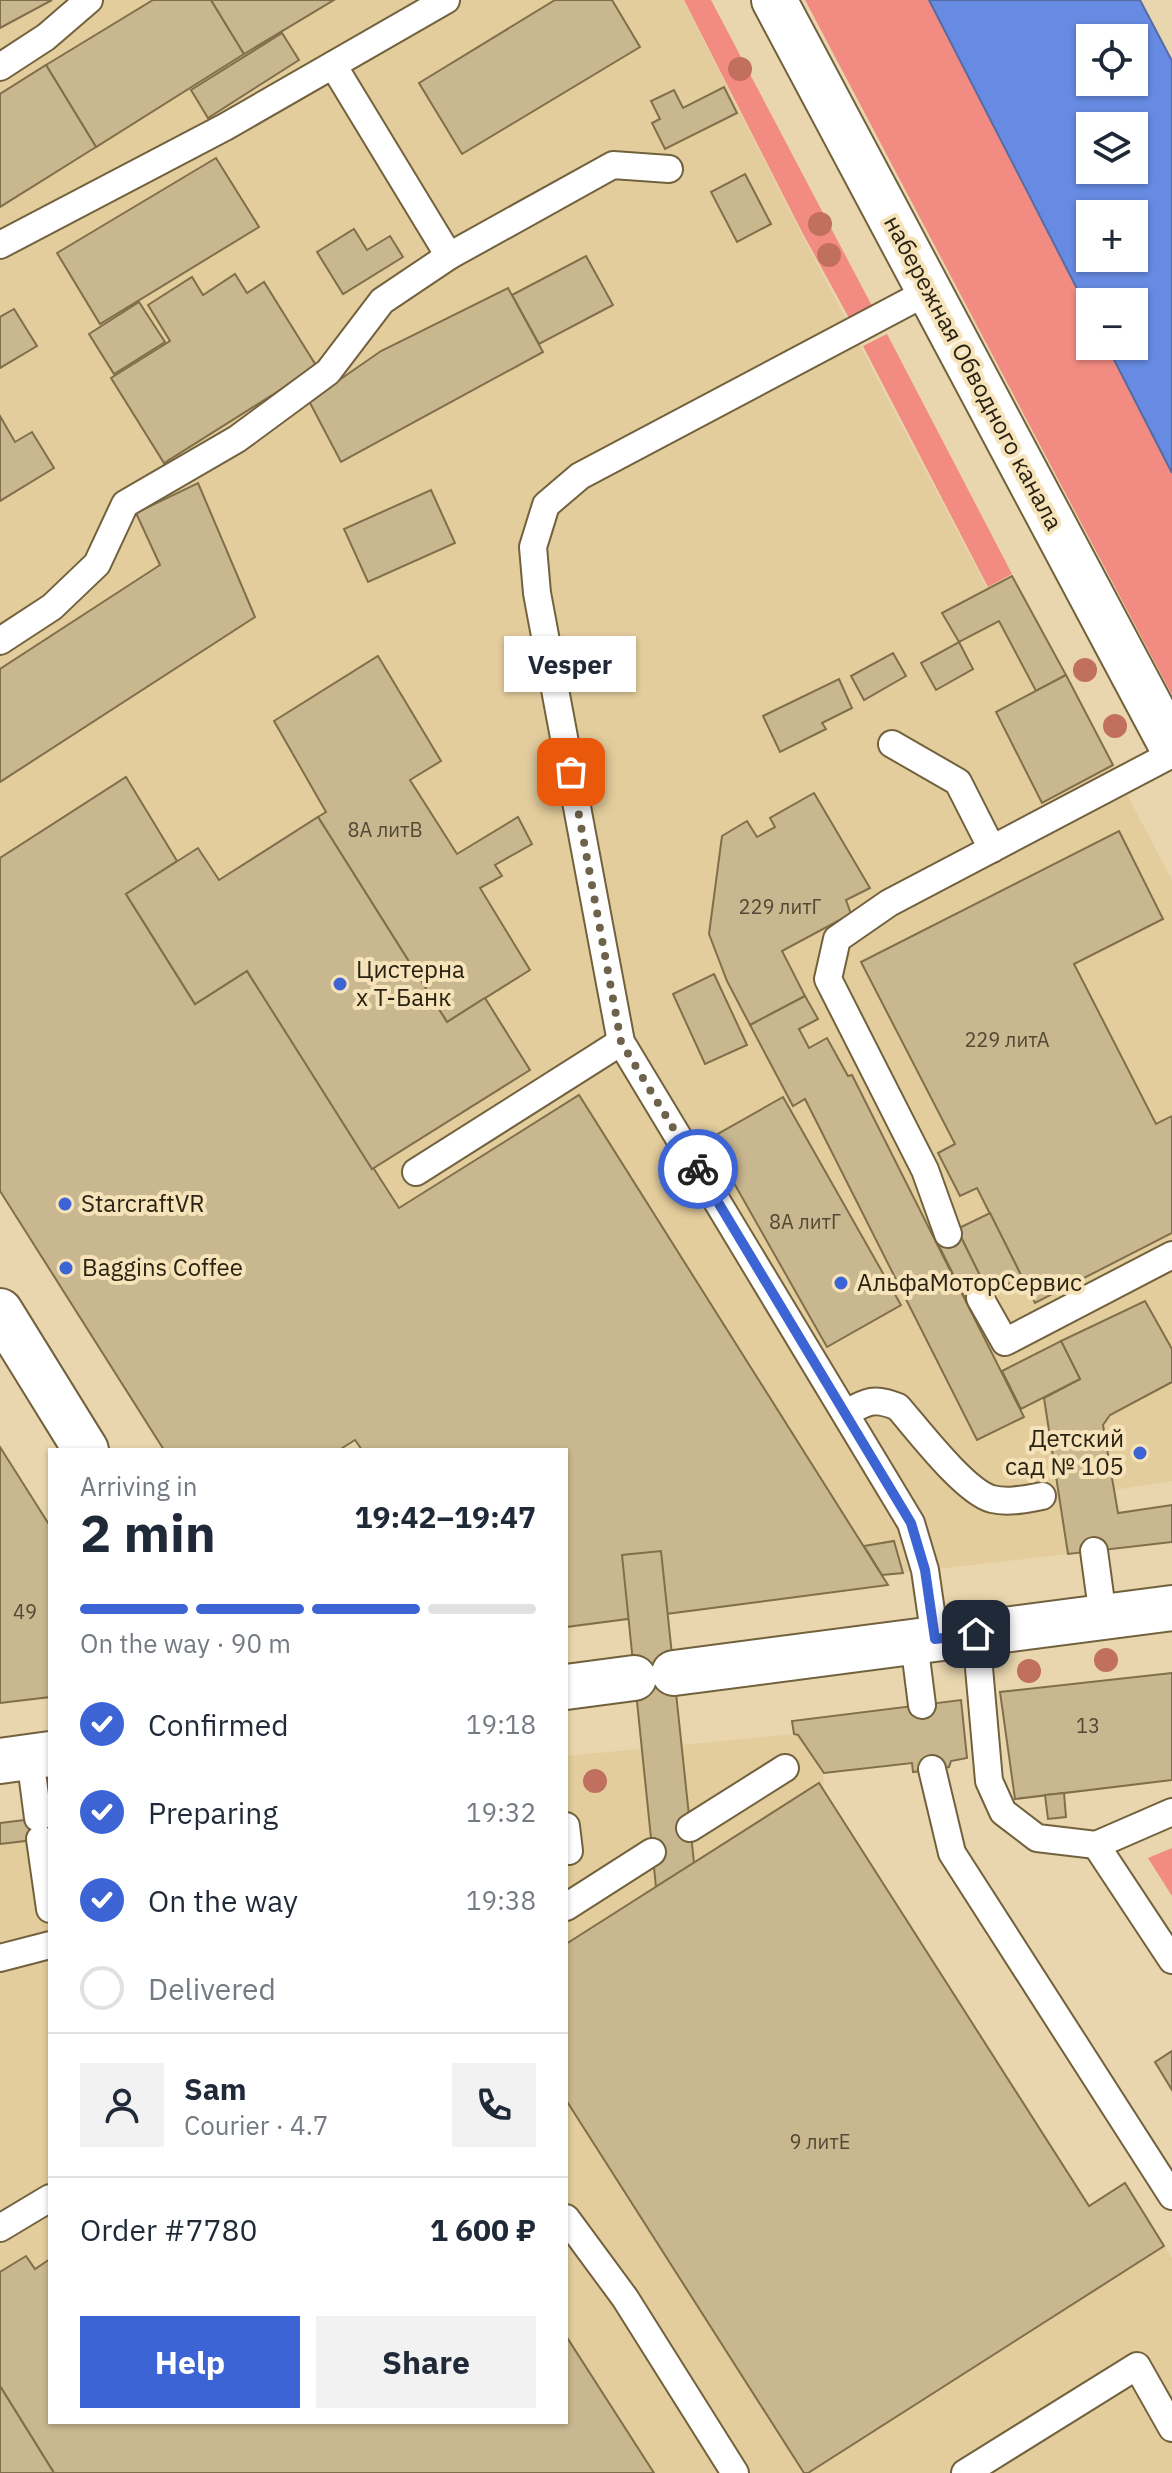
<!DOCTYPE html>
<meta charset="utf-8">
<style>
:root{--surface:#fff;--page:#f2f2f3;--text:#1f2937;--muted:#747a83;--line:#e0e1e3;--accent:#3c64d5}
body{margin:0;font-family:"IBM Plex Sans",sans-serif;background:var(--page);color:var(--text);height:100vh;display:flex;flex-direction:column;font-size:30px;white-space:nowrap}
*{box-sizing:border-box;margin:0}
p{font-size:26px;color:var(--muted)}
.icon{flex:none;width:44px;height:44px;fill:none;stroke:currentColor;stroke-width:2;stroke-linecap:round;stroke-linejoin:round}
.map{position:relative;flex:1;overflow:hidden}
.panel{position:absolute;left:48px;top:1448px;width:520px;height:976px;display:flex;flex-direction:column;background:var(--surface);border-radius:0px;box-shadow:0 2px 6px #0004}
.panel>*{flex:none}
.buttons{position:absolute;left:1076px;top:24px;display:grid;gap:16px}
.buttons a{display:grid;place-items:center;width:72px;height:72px;border-radius:0px;background:var(--surface);box-shadow:0 2px 6px #0004;font-size:40px}
.pin{position:absolute;display:grid;place-items:center;width:68px;height:68px;color:#fff;margin:-34px;border-radius:16px;box-shadow:0 4px 12px #0006}
.courier{position:absolute;display:grid;place-items:center;width:80px;height:80px;margin:-40px;border:6px solid #3c64d5;border-radius:50%;background:#fff;color:#222;box-shadow:0 2px 10px #0007}
.bubble{position:absolute;height:56px;border-radius:0px;background:var(--surface);box-shadow:0 2px 6px #0004;font-size:26px;font-weight:700;line-height:56px;text-align:center}
.headline em{font-style:normal;font-weight:700}
.headline div{display:flex;flex-direction:column-reverse}
.headline{display:flex;align-items:center;justify-content:space-between;height:136px;padding:0 32px}
h1{font-size:52px;font-weight:700;line-height:60px}
.bar{display:grid;grid-template-columns:repeat(4,1fr);gap:12px 8px;align-content:center;height:96px;padding:0 32px}
.bar i{height:10px;border-radius:6px;background:var(--line)}
.bar .on{background:var(--accent)}
.bar p{grid-column:span 4}
.line{display:flex;align-items:center;gap:20px;padding:0 32px;border-top:2px solid var(--line)}
.line div{flex:1}
.round{display:grid;place-items:center;flex:none;width:84px;height:84px;border-radius:0px;background:var(--page)}
ol{padding:0 32px;list-style:none}
li{display:flex;align-items:center;gap:24px;height:88px}
li p{margin-inline-start:auto}
li .icon{padding:8px;border-radius:50%;background:var(--accent);color:#fff;stroke-width:4}
li:last-child{color:var(--muted)}
li i{width:44px;height:44px;border:4px solid var(--line);border-radius:50%}
.cta{display:flex;gap:16px;margin-top:auto;padding:16px 32px}
.cta a{flex:1;height:92px;border-radius:0px;background:var(--accent);color:#fff;font-size:32px;font-weight:700;line-height:92px;text-align:center}
.cta a+a{background:var(--page);color:var(--text)}
.map>svg:first-child{display:block}
.built{fill:#e3cd9d}
.green{fill:#f28b82}
.water{fill:#678be3;stroke:#556ca5;stroke-width:2;fill-rule:evenodd}
.building{fill:#c9b790;stroke:#806f4a;stroke-width:2}
.lines{fill:none;stroke-linecap:round;stroke-linejoin:round}
.lane-casing{stroke:#72613d;stroke-width:30}
.street-casing{stroke:#72613d;stroke-width:48}
.secondary-casing{stroke:#72613d;stroke-width:48}
.lane{stroke:#fff;stroke-width:26}
.street{stroke:#fff;stroke-width:44}
.secondary{stroke:#fff;stroke-width:44}
.tree{fill:#c16f5f}
.done{stroke:#6d624a;stroke-width:8;stroke-dasharray:0 14.4}
.route{stroke:#3c64d5;stroke-width:10}
.poi-dot{fill:#3c64d5;stroke:#f6e3ba;stroke-width:3}
.labels{text-anchor:middle;stroke-width:8;stroke-linejoin:round;paint-order:stroke}
.number-label{font-size:20px;fill:#524833}
.street-label{font-size:24px;fill:#2a2314;stroke:#f6e3ba}
.poi-label{font-size:24px;fill:#2a2314;stroke:#f6e3ba;text-anchor:start}
</style>
<div class="map">
<svg width="1172" height="2473" viewBox="0 0 1172 2473">
<rect width="100%" height="100%" fill="#e9d6ae"/>
<!-- built -->
<g class="built">
<path d="M0,0h683l118,233 186,355 25,-12 160,304v469l-27,-48 -84,40 19,38 -36,19 24,156 -185,21 5,10 -322,42v-177h-204l-7,-10 -16,10h-175l-164,-259z"/>
<path d="M1172,1382v99l-58,9 -11,-65 7,-10z"/>
<path d="M794,1734l4,1 26,38 -1,17 266,416 36,-23 47,75v215h-1172v-650l50,-6v605h516v-666z"/>
</g>
<!-- green -->
<g class="green">
<path d="M684,0h27l161,306 -23,12 -47,-86z"/>
<path d="M805,0h124l161,314v32h17l65,127v222z"/>
<path d="M887,334l125,240 -24,13 -125,-241z"/>
<path d="M1172,1848v48l-24,-38z"/>
</g>
<!-- water -->
<path class="water" d="M929,0h211l32,61v412l-65,-127h27v-44h-44v12zM1090,38h44v44h-44zM1090,126h44v44h-44zM1090,214h44v44h-44z"/>
<!-- building -->
<g class="building">
<path d="M0,0h52l-52,28z"/>
<path d="M153,0h58l33,54 -148,93 -50,-82z"/>
<path d="M211,0h123l-90,54z"/>
<path d="M555,0h57l28,47 -178,107 -43,-71z"/>
<path d="M282,33l17,27 -91,58 -17,-28z"/>
<path d="M46,65l50,82 -96,60v-113z"/>
<path d="M724,87l13,26 -72,36 -13,-26 8,-4 -9,-18 23,-11 9,18z"/>
<path d="M216,158l43,69 -159,97 -43,-71z"/>
<path d="M745,174l26,50 -34,18 -26,-50z"/>
<path d="M354,229l13,21 23,-14 13,21 -60,37 -26,-42z"/>
<path d="M586,256l27,49 -74,39 -27,-49z"/>
<path d="M235,274l12,19 17,-11 53,85 -153,96 -53,-85 59,-37 -22,-36 44,-28 11,18z"/>
<path d="M508,288l35,64 -202,110 -32,-61 72,-50z"/>
<path d="M139,302l26,40 -51,32 -25,-40z"/>
<path d="M14,309l23,37 -37,22v-51z"/>
<path d="M0,416l15,26 17,-10 22,36 -54,33z"/>
<path d="M198,483l57,134 -255,165v-113l160,-104 -24,-52z"/>
<path d="M431,490l24,53 -87,39 -24,-53z"/>
<path d="M1012,576l54,99 -30,16 -37,-70 -40,21 -17,-29z"/>
<path d="M959,642l14,27 -37,21 -15,-27z"/>
<path d="M893,653l13,23 -42,24 -13,-24z"/>
<path d="M378,656l63,105 -31,19 47,74 61,-37 14,27 -37,21 7,11 -22,12 50,82 -83,52 -129,-205 8,-5 -52,-91z"/>
<path d="M1066,675l47,90 -71,38 -46,-91z"/>
<path d="M839,679l13,29 -30,15 4,6 -46,23 -17,-36z"/>
<path d="M126,777l51,84 -51,33 69,110 52,-33 152,237 180,-113 309,490 -322,42v-177h-204l-7,-10 -16,10h-175l-164,-259v-333z"/>
<path d="M814,793l56,95 -24,12 5,14 -69,37 23,45 -55,29 -23,-44 -18,-47 13,-98 25,-15 10,16 18,-10 -5,-9z"/>
<path d="M318,817l129,205 38,-24 45,72 -158,99 -125,-198 -52,33 -69,-110 72,-46 21,32z"/>
<path d="M1119,831l44,88 -89,45 82,160 16,-8v117l-137,70 -58,-115 -17,8 -22,-43 17,-9 -94,-182z"/>
<path d="M714,974l33,71 -42,19 -32,-70z"/>
<path d="M805,996l13,23 -19,10 10,19 18,-10 21,38 4,-1 172,342 -47,23 -172,-341 -12,7 -43,-81z"/>
<path d="M783,1097l118,208 -74,42 -118,-208z"/>
<path d="M990,1213l32,64 -33,17 -32,-65z"/>
<path d="M957,1229l32,65 -21,10 -32,-64z"/>
<path d="M1145,1301l27,48v33l-62,33 -7,10 15,88 54,-8v37l-104,12 -24,-156 36,-19 -19,-38z"/>
<path d="M1061,1341l19,38 -59,30 -19,-38z"/>
<path d="M0,1447l50,79v171l-50,6z"/>
<path d="M894,1541l9,32 -21,2 -18,-29z"/>
<path d="M661,1551l33,312 -38,24 -34,-332z"/>
<path d="M1172,1673v107l-157,19 -15,-107z"/>
<path d="M961,1700l6,58 -16,3 -2,6 -36,5 -1,-9 -88,10 -26,-38 -4,-1 -2,-13z"/>
<path d="M819,1783l270,423 36,-23 39,63 -356,227h-4l-238,-373v-156z"/>
<path d="M1064,1793l2,24 -18,2 -3,-24z"/>
<path d="M50,1817v21l-50,6v-21z"/>
<path d="M1172,2051v39l-17,-28z"/>
<path d="M26,2256l9,13 15,-10v163h516v-86l88,137h-600l-54,-87v-114z"/>
<path d="M0,2386l54,87h-54z"/>
</g>
<g class="lines">
<!-- lane casing -->
<g class="lane-casing">
<g id="lane">
<path d="M333,65l116,191 164,-91 56,4"/>
<path d="M0,67l46,-30 43,-37"/>
<path d="M0,245l225,-118 221,-127"/>
<path d="M929,291l-349,185 -34,29 -13,42 4,46 84,449 290,481 14,47 10,69"/>
<path d="M0,641l52,-34 45,-43 28,-60 112,-65 91,-67 54,-71 67,-45"/>
<path d="M892,744l66,38 34,67"/>
<path d="M416,1172l205,-130"/>
<path d="M948,1234l-23,-64 -97,-191 9,-40 52,-36 283,-149"/>
<path d="M980,1298l25,44 167,-87"/>
<path d="M846,1413c21,-12 29,-16 52,-6 20,23 67,85 94,92 17,4 33,0 50,-3"/>
<path d="M1094,1551l9,66"/>
<path d="M976,1634l13,147 14,31 34,26 59,7 76,-33"/>
<path d="M914,1642l8,63"/>
<path d="M30,1757l8,61"/>
<path d="M932,1769l20,84 220,343"/>
<path d="M566,1826l3,25"/>
<path d="M690,1828l95,-60"/>
<path d="M40,1839l10,70"/>
<path d="M1096,1845l76,115"/>
<path d="M566,1907l86,-55"/>
<path d="M0,1958l50,-13"/>
<path d="M566,2218l59,80 110,175"/>
<path d="M0,2228l50,-30"/>
<path d="M965,2473l172,-107 35,62"/>
</g>
</g>
<!-- street casing -->
<g class="street-casing">
<path id="street" d="M0,1311l86,139"/>
</g>
<!-- secondary casing -->
<g class="secondary-casing">
<g id="secondary">
<path d="M774,0l398,747"/>
<path d="M674,1673l498,-65"/>
<path d="M566,1687l68,-9"/>
<path d="M0,1761l50,-7"/>
</g>
</g>
<!-- lane -->
<use href="#lane" class="lane"/>
<!-- street -->
<use href="#street" class="street"/>
<!-- secondary -->
<use href="#secondary" class="secondary"/>
</g>
<!-- trees -->
<g class="tree">
<circle cx="740" cy="69" r="12"/>
<circle cx="820" cy="224" r="12"/>
<circle cx="829" cy="255" r="12"/>
<circle cx="1085" cy="670" r="12"/>
<circle cx="1115" cy="726" r="12"/>
<circle cx="1106" cy="1660" r="12"/>
<circle cx="1029" cy="1671" r="12"/>
<circle cx="595" cy="1781" r="12"/>
</g>
<g class="lines">
<!-- done -->
<path class="done" d="M571,772l50,270 77,127"/>
<!-- route -->
<path class="route" d="M698,1169l213,354 14,47 10,69 41,-5"/>
</g>
<!-- markers -->
<g class="poi-dot">
<circle cx="340" cy="984" r="8"/>
<circle cx="65" cy="1204" r="8"/>
<circle cx="66" cy="1268" r="8"/>
<circle cx="841" cy="1283" r="8"/>
<circle cx="1140" cy="1453" r="8"/>
</g>
<g class="labels">
<!-- number labels -->
<g class="number-label">
<text x="385" y="837">8А литВ</text>
<text x="780" y="914">229 литГ</text>
<text x="1007" y="1047">229 литА</text>
<text x="805" y="1229">8А литГ</text>
<text x="25" y="1619">49</text>
<text x="1088" y="1733">13</text>
<text x="820" y="2149">9 литЕ</text>
</g>
<!-- street labels -->
<g class="street-label">
<text transform="translate(973 373) rotate(62)" y="8">набережная Обводного канала</text>
</g>
<!-- poi labels -->
<g class="poi-label">
<text x="356" y="978">Цистерна<tspan x="356" dy="28">х Т-Банк</tspan></text>
<text x="81" y="1212">StarcraftVR</text>
<text x="82" y="1276">Baggins Coffee</text>
<text x="857" y="1291">АльфаМоторСервис</text>
<text x="1124" y="1447" text-anchor="end">Детский<tspan x="1124" dy="28">сад № 105</tspan></text>
</g>
</g>
</svg>
<div class="buttons">
<a><svg class="icon" aria-label="locate" viewBox="0 0 24 24"><circle cx="12" cy="12" r="6"/><path d="M12 2v4M12 18v4M2 12h4M18 12h4"/></svg></a>
<a><svg class="icon" aria-label="layers" viewBox="0 0 24 24"><path d="M12 4l9 5-9 5-9-5zM3 14l9 5 9-5"/></svg></a>
<a>+</a>
<a>−</a>
</div>
<div class="pin" style="left:571px;top:772px;background:#ea580c"><svg class="icon" aria-label="bag" viewBox="0 0 24 24"><path d="M5 8h14l-1 12H6zM9 8a3 3 0 0 1 6 0"/></svg></div>
<div class="pin" style="left:976px;top:1634px;background:#1f2937"><svg class="icon" aria-label="home" viewBox="0 0 24 24"><path d="M3 11l9-7 9 7M6 9v11h12V9"/></svg></div>
<div class="courier" style="left:698px;top:1169px"><svg class="icon" aria-label="bike" viewBox="0 0 24 24"><circle cx="6" cy="16" r="4"/><circle cx="18" cy="16" r="4"/><path d="M6 16l4-8h5l3 8M10 8l3 8H6M13 5h3"/></svg></div>
<div class="bubble" style="left:504px;top:636px;width:132px">Vesper</div>
<section class="panel">
<div class="headline"><div><h1>2 min</h1><p>Arriving in</p></div><em>19:42–19:47</em></div>
<div class="bar"><i class="on"></i><i class="on"></i><i class="on"></i><i></i><p>On the way · 90 m</p></div>
<ol>
<li><svg class="icon" aria-label="check" viewBox="0 0 24 24"><path d="M5 12l5 5 9-10"/></svg>Confirmed<p>19:18</p></li>
<li><svg class="icon" aria-label="check" viewBox="0 0 24 24"><path d="M5 12l5 5 9-10"/></svg>Preparing<p>19:32</p></li>
<li><svg class="icon" aria-label="check" viewBox="0 0 24 24"><path d="M5 12l5 5 9-10"/></svg>On the way<p>19:38</p></li>
<li><i></i>Delivered</li>
</ol>
<div class="line" style="height:144px"><a class="round"><svg class="icon" aria-label="person" viewBox="0 0 24 24"><circle cx="12" cy="8" r="4"/><path d="M4 21q1-7 8-7t8 7"/></svg></a><div><b>Sam</b><p>Courier · 4.7</p></div><a class="round"><svg class="icon" aria-label="phone" viewBox="0 0 24 24"><path d="M5 4h4l2 5-3 2q2 4 5 5l2-3 5 2v4C11 20 4 13 5 4z"/></svg></a></div>
<div class="line" style="height:104px"><div>Order #7780</div><b>1 600 ₽</b></div>
<div class="cta"><a>Help</a><a>Share</a></div>
</section>
</div>
